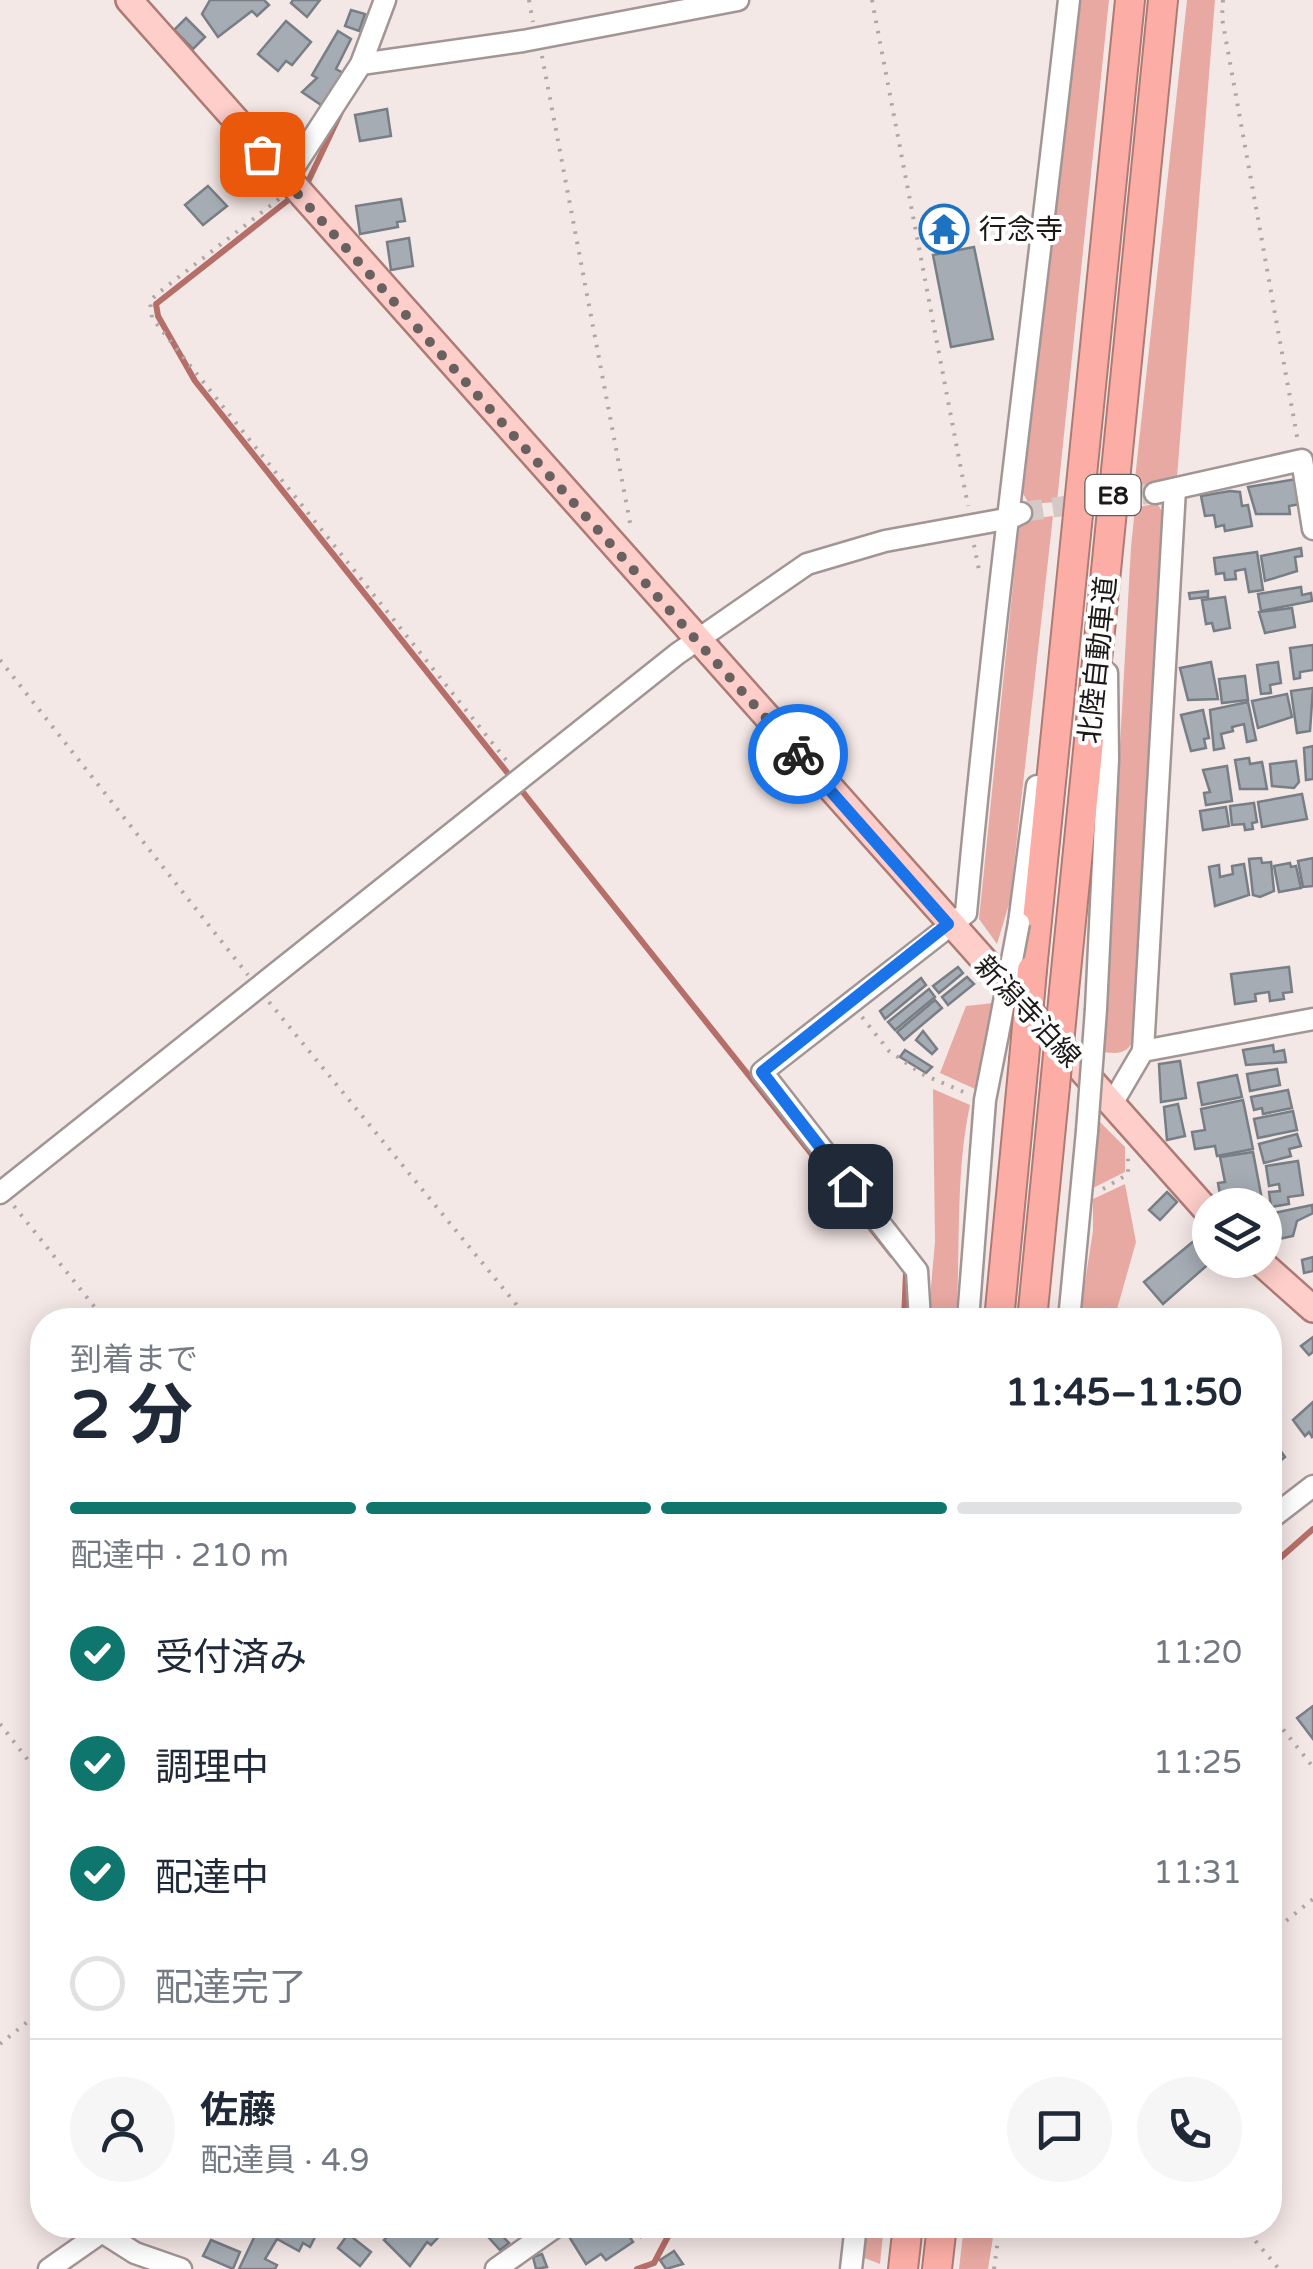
<!DOCTYPE html>
<html lang="ja">
<meta charset="utf-8">
<style>
:root{--surface:#fff;--page:#f6f6f7;--text:#1f2937;--muted:#747a83;--line:#e0e1e3;--accent:#0f766e}
body{margin:0;font-family:"Varela Round","Noto Sans JP",sans-serif;background:var(--page);color:var(--text);height:100vh;display:flex;flex-direction:column;font-size:38px;white-space:nowrap}
*{box-sizing:border-box;margin:0}
p{font-size:32px;color:var(--muted)}
.icon{flex:none;width:55px;height:55px;fill:none;stroke:currentColor;stroke-width:2;stroke-linecap:round;stroke-linejoin:round}
.map{position:relative;flex:1;overflow:hidden}
.panel{position:absolute;left:30px;top:1308px;width:1252px;height:930px;display:flex;flex-direction:column;background:var(--surface);border-radius:40px;box-shadow:0 5px 25px #0003}
.panel>*{flex:none}
.controls{position:absolute;left:1192px;top:1188px;display:grid;gap:20px}
.controls a{display:grid;place-items:center;width:90px;height:90px;border-radius:50%;background:var(--surface);box-shadow:0 5px 25px #0003;font-size:50px}
.pin{position:absolute;display:grid;place-items:center;width:85px;height:85px;color:#fff;margin:-42px;border-radius:20px;box-shadow:0 5px 15px #0006}
.courier{position:absolute;display:grid;place-items:center;width:100px;height:100px;margin:-50px;border:8px solid #1a73e8;border-radius:50%;background:#fff;color:#222;box-shadow:0 2px 12px #0007}
.headline em{font-style:normal;font-weight:700}
.headline div{display:flex;flex-direction:column-reverse}
.headline{display:flex;align-items:center;justify-content:space-between;height:170px;padding:0 40px}
h1{font-size:65px;font-weight:700;line-height:75px}
.bar{display:grid;grid-template-columns:repeat(4,1fr);gap:15px 10px;align-content:center;height:120px;padding:0 40px}
.bar i{height:12px;border-radius:8px;background:var(--line)}
.bar .on{background:var(--accent)}
.bar p{grid-column:span 4}
.line{display:flex;align-items:center;gap:25px;padding:0 40px;border-top:2px solid var(--line)}
.line div{flex:1}
.round{display:grid;place-items:center;flex:none;width:105px;height:105px;border-radius:52px;background:var(--page)}
ol{padding:0 40px;list-style:none}
li{display:flex;align-items:center;gap:30px;height:110px}
li p{margin-inline-start:auto}
li .icon{padding:10px;border-radius:50%;background:var(--accent);color:#fff;stroke-width:4}
li:last-child{color:var(--muted)}
li i{width:55px;height:55px;border:5px solid var(--line);border-radius:50%}
.map>svg:first-child{display:block}
.green{fill:#e8a9a2}
.lines{fill:none;stroke-linecap:round;stroke-linejoin:round}
.stream{stroke:#b66f68;stroke-width:6}
.building{fill:#a5acb4;stroke:#777e85;stroke-width:2.5}
.minor-tunnel{stroke:#d4c9c7;stroke-width:20;stroke-dasharray:20 10;stroke-linecap:butt}
.minor-casing{stroke:#a29695;stroke-width:25}
.major-casing{stroke:#ae7a74;stroke-width:30}
.highway-casing{stroke:#ae7a74;stroke-width:32}
.path{stroke:#b0a6a5;stroke-width:4;stroke-dasharray:2.5 8;stroke-linecap:butt}
.minor{stroke:#fff;stroke-width:20}
.major{stroke:#fdceca;stroke-width:25}
.highway{stroke:#fcaea6;stroke-width:28}
.minor-bridge-casing{stroke:#a29695;stroke-width:25;stroke-linecap:butt}
.highway-bridge-casing{stroke:#ae7a74;stroke-width:32;stroke-linecap:butt}
.minor-bridge{stroke:#fff;stroke-width:20}
.highway-bridge{stroke:#fcaea6;stroke-width:28}
.done{stroke:#686160;stroke-width:10;stroke-dasharray:0 18}
.route{stroke:#1a73e8;stroke-width:12}
.labels{text-anchor:middle;stroke-width:8;stroke-linejoin:round;paint-order:stroke}
.shield{fill:#fff;stroke:#615e5d;stroke-width:2.5}
.shield-label{font-size:25px;font-weight:bold;fill:#1d1918}
.poi-label{font-size:28px;fill:#1d1918;stroke:#fff;text-anchor:start}
.street-label{font-size:28px;fill:#1d1918;stroke:#fff}
</style>
<div class="map">
<svg width="1313" height="2269" viewBox="0 0 1313 2269">
<rect width="100%" height="100%" fill="#f4e8e6"/>
<!-- green -->
<g class="green">
<path d="M1078,0h31l-52,502 -28,2 -8,-14z"/>
<path d="M1187,0h28l-38,477 -7,6 -36,5z"/>
<path d="M1157,503l9,15 -31,520c-8,16 -16,16 -32,14l28,-505 4,-39z"/>
<path d="M1053,516l-43,385 -13,43 -18,-25 40,-393 9,-7z"/>
<path d="M994,1003l-19,86 -35,-16 26,-67z"/>
<path d="M933,1089l37,16c-15,70 -9,143 -14,215h-28l7,-78z"/>
<path d="M1097,1119l28,28v25l-32,16z"/>
<path d="M1125,1184l11,58 -22,78h-35l14,-89v-32z"/>
<path d="M865,2225h19l-4,39 -18,-7z"/>
<path d="M964,2225h31l-7,44h-29z"/>
</g>
<g class="lines">
<!-- stream -->
<g class="stream">
<path d="M306,186l37,-78"/>
<path d="M296,194l-140,110 2,12 37,65 697,874"/>
<path d="M904,1320l2,-48"/>
<path d="M1270,1567l43,-38"/>
<path d="M637,2269l17,-6 20,-38"/>
</g>
</g>
<!-- building -->
<g class="building">
<path d="M210,0h54l5,5 -12,11 -5,-5 -34,26 -16,-23z"/>
<path d="M293,0h27l-13,17 -16,-14z"/>
<path d="M351,10l14,4 -6,17 -14,-5z"/>
<path d="M186,18l19,19 -12,12 -19,-19z"/>
<path d="M286,21l25,21 -19,23 -6,-4 -8,10 -20,-17z"/>
<path d="M338,31l13,8 -15,30 9,5 -21,33 -22,-15 15,-14 -5,-3z"/>
<path d="M387,109l4,27 -31,5 -5,-26z"/>
<path d="M208,186l19,20 -24,19 -18,-20z"/>
<path d="M401,199l4,22 -8,1 1,5 -38,7 -4,-28z"/>
<path d="M409,238l4,28 -22,4 -4,-28z"/>
<path d="M974,247l19,92 -42,8 -18,-92z"/>
<path d="M1297,479l4,25 -12,2 1,8h-34l-8,-27z"/>
<path d="M1230,491l10,1 2,14 6,-1 4,21 -27,5 -1,-6 -8,2 -2,-12 -9,1 -4,-20z"/>
<path d="M1301,548l1,8 -7,1 2,14 -32,10 -4,-25z"/>
<path d="M1257,552l6,38 -14,2 -4,-23 -10,2 1,8 -11,1 -1,-7 -8,1 -2,-16z"/>
<path d="M1301,587l1,8 9,-2 1,8 -51,10 -3,-17z"/>
<path d="M1208,591v6l-18,2 -1,-6z"/>
<path d="M1225,597l5,31 -16,3 -2,-8 -6,1 -4,-24z"/>
<path d="M1292,608l3,19 -30,6 -6,-21z"/>
<path d="M1313,645v25l-13,2v6l-6,1 -4,-31z"/>
<path d="M1211,662l7,37 -30,1 -8,-32z"/>
<path d="M1278,662l3,21 -11,2 1,8 -10,1 -4,-29z"/>
<path d="M1245,676l3,24 -26,3 -3,-24z"/>
<path d="M1313,688l-3,43 -13,2 -6,-42z"/>
<path d="M1287,694l5,23 -34,11 -6,-27z"/>
<path d="M1248,702l8,38 -9,2 -3,-18 -12,3 1,4 -12,3 3,14 -10,2 -4,-40z"/>
<path d="M1203,710l6,28 -5,1 2,9 -15,3 -10,-36z"/>
<path d="M1313,746v33l-7,1 -2,-32z"/>
<path d="M1249,758l1,6 12,-2 5,27h-27l-5,-29z"/>
<path d="M1296,761l3,21 -5,6 -22,-2 -2,-22z"/>
<path d="M1227,766l5,35 -26,4 -2,-12 6,-1 -7,-22z"/>
<path d="M1302,794l5,25 -45,8 -4,-25z"/>
<path d="M1254,803l3,19 -5,1 1,6 -8,1 -1,-6 -12,1 -2,-19z"/>
<path d="M1226,807l3,19 -26,4 -3,-19z"/>
<path d="M1261,858l1,5 9,-1 3,29 -14,6 -7,-2 -4,-36z"/>
<path d="M1313,858v28l-10,1 -5,-26z"/>
<path d="M1290,863l1,4 5,-1 5,22 -22,4 -5,-26z"/>
<path d="M1244,864l5,31 -34,11 -6,-39 10,-2 1,12 13,-3 -1,-8z"/>
<path d="M958,967l5,6 -24,20 -6,-7z"/>
<path d="M1289,967l3,25 -9,1 1,6 -14,2 -1,-9 -14,2 1,7 -21,3 -4,-30z"/>
<path d="M967,977l7,7 -26,21 -6,-8z"/>
<path d="M921,978l5,7 -41,34 -5,-8z"/>
<path d="M929,989l6,8 -40,33 -7,-8z"/>
<path d="M935,1000l7,8 -38,32 -7,-8z"/>
<path d="M923,1031l14,18 -5,5 -16,-14z"/>
<path d="M1273,1045l1,7 10,-2 2,12 -40,3 -3,-15z"/>
<path d="M905,1050l27,17 -6,6 -26,-16z"/>
<path d="M1180,1061l6,37 -25,4 -2,-38z"/>
<path d="M1277,1069l3,16 -30,6 -3,-17z"/>
<path d="M1237,1075l5,22 -40,8 -4,-22z"/>
<path d="M1288,1090l4,18 -29,6 -1,-6 -8,2 -3,-13z"/>
<path d="M1243,1100l10,49 -36,7 -2,-10 -20,3 -3,-17 13,-2 -4,-21z"/>
<path d="M1178,1104l7,32 -18,4 -3,-33z"/>
<path d="M1293,1111l4,19 -39,8 -4,-19z"/>
<path d="M1297,1134l4,12 -12,3 2,7 -27,7 -5,-19z"/>
<path d="M1253,1152l10,53h-34l-2,-12 -7,2 -2,-12 7,-1 -5,-25z"/>
<path d="M1298,1161l5,34 -15,2 1,7 -18,3 -2,-15 11,-1 -1,-7 -10,2 -3,-20z"/>
<path d="M1167,1192l10,10 -17,18 -11,-10z"/>
<path d="M1312,1205l1,8 -16,8 -4,15 -14,3 -5,-26z"/>
<path d="M1206,1231l7,29 -50,44 -19,-22z"/>
<path d="M1313,1257v14l-9,2 -2,-13z"/>
<path d="M1313,1337v15l-4,3 -8,-9z"/>
<path d="M1313,1402v34l-1,1 -3,-5 -4,4 -12,-16z"/>
<path d="M1272,1439l13,18 -15,12v-28z"/>
<path d="M1313,1706v33l-16,-21z"/>
<path d="M260,2225h47l11,6 -8,16 -7,-4 -4,8 -22,-12 -12,20 12,6 -2,4h-36z"/>
<path d="M406,2225h44l-19,20 -4,-3 -17,24 -26,-26 14,-14 4,3z"/>
<path d="M492,2225l17,18 -9,7 -21,-23z"/>
<path d="M584,2225h38l11,17 -27,18 -5,-6 -15,10 -18,-29z"/>
<path d="M634,2225h27l-20,12z"/>
<path d="M348,2234l23,18 -11,14 -22,-18z"/>
<path d="M211,2240l29,12 -7,17 -30,-13z"/>
<path d="M674,2251l9,13 -17,5 -6,-9z"/>
<path d="M542,2254l5,13 -11,2 -3,-12z"/>
</g>
<g class="lines">
<!-- minor-tunnel -->
<path class="minor-tunnel" d="M1023,512l132,-19"/>
<!-- minor casing -->
<g class="minor-casing">
<g id="minor">
<path d="M361,64l162,-23 215,-41"/>
<path d="M285,181l76,-117 24,-64"/>
<path d="M1155,493l147,-33 11,69"/>
<path d="M1019,923l18,-137"/>
<path d="M1096,1009l12,-250 -1,-86"/>
<path d="M1143,1051l32,-562"/>
<path d="M1113,1102l30,-51 170,-32"/>
<path d="M0,1193l677,-539 130,-90 78,-23 126,-23 10,-5"/>
<path d="M920,1320l-3,-49 -155,-199 204,-159c28,-305 69,-609 103,-913"/>
<path d="M968,1320l17,-220 13,-66"/>
<path d="M1069,1320l18,-189"/>
<path d="M1270,1519l43,-33"/>
<path d="M102,2232l33,21 46,16"/>
<path d="M49,2269l63,-44"/>
<path d="M496,2269l62,-44"/>
<path d="M851,2269l5,-44"/>
</g>
</g>
<!-- major casing -->
<g class="major-casing">
<g id="major">
<path d="M129,0l1081,1214"/>
<path d="M1258,1260l55,49"/>
</g>
</g>
<!-- highway casing -->
<g class="highway-casing">
<g id="highway">
<path d="M1032,970l98,-970"/>
<path d="M1064,991l99,-991"/>
<path d="M999,1320l25,-260"/>
<path d="M1032,1320l23,-234"/>
<path d="M903,2269l5,-44"/>
<path d="M937,2269l5,-44"/>
</g>
</g>
<!-- path -->
<g class="path">
<path d="M529,0l4,22"/>
<path d="M872,0l96,506"/>
<path d="M1223,0l-1,18 76,424"/>
<path d="M542,56l89,472"/>
<path d="M279,199l-122,95 -7,7 2,17 358,447"/>
<path d="M974,545l6,30"/>
<path d="M0,660l248,315"/>
<path d="M269,1002l260,318"/>
<path d="M862,1017l27,34 33,23 44,19"/>
<path d="M1103,1189l25,-15v-17"/>
<path d="M14,1206l91,114"/>
<path d="M1270,1713l43,54"/>
<path d="M0,1724l42,54"/>
<path d="M1270,1934l43,-35"/>
<path d="M0,2044l42,-34"/>
<path d="M1242,2225l37,44"/>
<path d="M994,2269l6,-44"/>
</g>
<!-- minor -->
<use href="#minor" class="minor"/>
<!-- major -->
<use href="#major" class="major"/>
<!-- highway -->
<use href="#highway" class="highway"/>
<!-- minor-bridge casing -->
<g class="minor-bridge-casing">
<g id="minor-bridge">
<path d="M998,1034l21,-111"/>
<path d="M1087,1131l9,-122"/>
</g>
</g>
<!-- highway-bridge casing -->
<g class="highway-bridge-casing">
<g id="highway-bridge">
<path d="M1024,1060l8,-90"/>
<path d="M1055,1086l9,-95"/>
</g>
</g>
<!-- minor-bridge -->
<use href="#minor-bridge" class="minor-bridge"/>
<!-- highway-bridge -->
<use href="#highway-bridge" class="highway-bridge"/>
</g>
<g class="lines">
<!-- done -->
<path class="done" d="M262,154l536,600"/>
<!-- route -->
<path class="route" d="M798,754l150,170 -186,148 88,114"/>
</g>
<!-- icons -->
<defs>
<g id="temple-ring" transform="scale(2.5)"><circle r="9.5" fill="#fff" stroke="#1d73c1" stroke-width="1.5"/><path d="M0-6L5-2H3V0L6.5 2.5H4V6H1.5V3h-3V6H-4V2.5H-6.5L-3 0V-2H-5Z" fill="#1d73c1"/></g>
</defs>
<g fill-rule="evenodd">
<use href="#temple-ring" x="944" y="229"/>
</g>
<g class="labels">
<!-- shield labels -->
<rect class="shield" x="1085.5" y="475" width="55" height="40" rx="8"/>
<g class="shield-label">
<text x="1113" y="504">E8</text>
</g>
<!-- poi labels -->
<g class="poi-label">
<text x="979" y="239">行念寺</text>
</g>
<!-- street labels -->
<g class="street-label">
<text transform="translate(1097 660) rotate(-84)" y="10">北陸自動車道</text>
<text transform="translate(1028 1011) rotate(47)" y="10">新潟寺泊線</text>
</g>
</g>
</svg>
<div class="controls">
<a><svg class="icon" aria-label="layers" viewBox="0 0 24 24"><path d="M12 4l9 5-9 5-9-5zM3 14l9 5 9-5"/></svg></a>
</div>
<div class="pin" style="left:262px;top:154px;background:#ea580c"><svg class="icon" aria-label="bag" viewBox="0 0 24 24"><path d="M5 8h14l-1 12H6zM9 8a3 3 0 0 1 6 0"/></svg></div>
<div class="pin" style="left:850px;top:1186px;background:#1f2937"><svg class="icon" aria-label="home" viewBox="0 0 24 24"><path d="M3 11l9-7 9 7M6 9v11h12V9"/></svg></div>
<div class="courier" style="left:798px;top:754px"><svg class="icon" aria-label="bike" viewBox="0 0 24 24"><circle cx="6" cy="16" r="4"/><circle cx="18" cy="16" r="4"/><path d="M6 16l4-8h5l3 8M10 8l3 8H6M13 5h3"/></svg></div>
<section class="panel">
<div class="headline"><div><h1>2 分</h1><p>到着まで</p></div><em>11:45–11:50</em></div>
<div class="bar"><i class="on"></i><i class="on"></i><i class="on"></i><i></i><p>配達中 · 210 m</p></div>
<ol>
<li><svg class="icon" aria-label="check" viewBox="0 0 24 24"><path d="M5 12l5 5 9-10"/></svg>受付済み<p>11:20</p></li>
<li><svg class="icon" aria-label="check" viewBox="0 0 24 24"><path d="M5 12l5 5 9-10"/></svg>調理中<p>11:25</p></li>
<li><svg class="icon" aria-label="check" viewBox="0 0 24 24"><path d="M5 12l5 5 9-10"/></svg>配達中<p>11:31</p></li>
<li><i></i>配達完了</li>
</ol>
<div class="line" style="height:180px"><a class="round"><svg class="icon" aria-label="person" viewBox="0 0 24 24"><circle cx="12" cy="8" r="4"/><path d="M4 21q1-7 8-7t8 7"/></svg></a><div><b>佐藤</b><p>配達員 · 4.9</p></div><a class="round"><svg class="icon" aria-label="chat" viewBox="0 0 24 24"><path d="M4 5h16v11H9l-5 4z"/></svg></a><a class="round"><svg class="icon" aria-label="phone" viewBox="0 0 24 24"><path d="M5 4h4l2 5-3 2q2 4 5 5l2-3 5 2v4C11 20 4 13 5 4z"/></svg></a></div>
</section>
</div>
